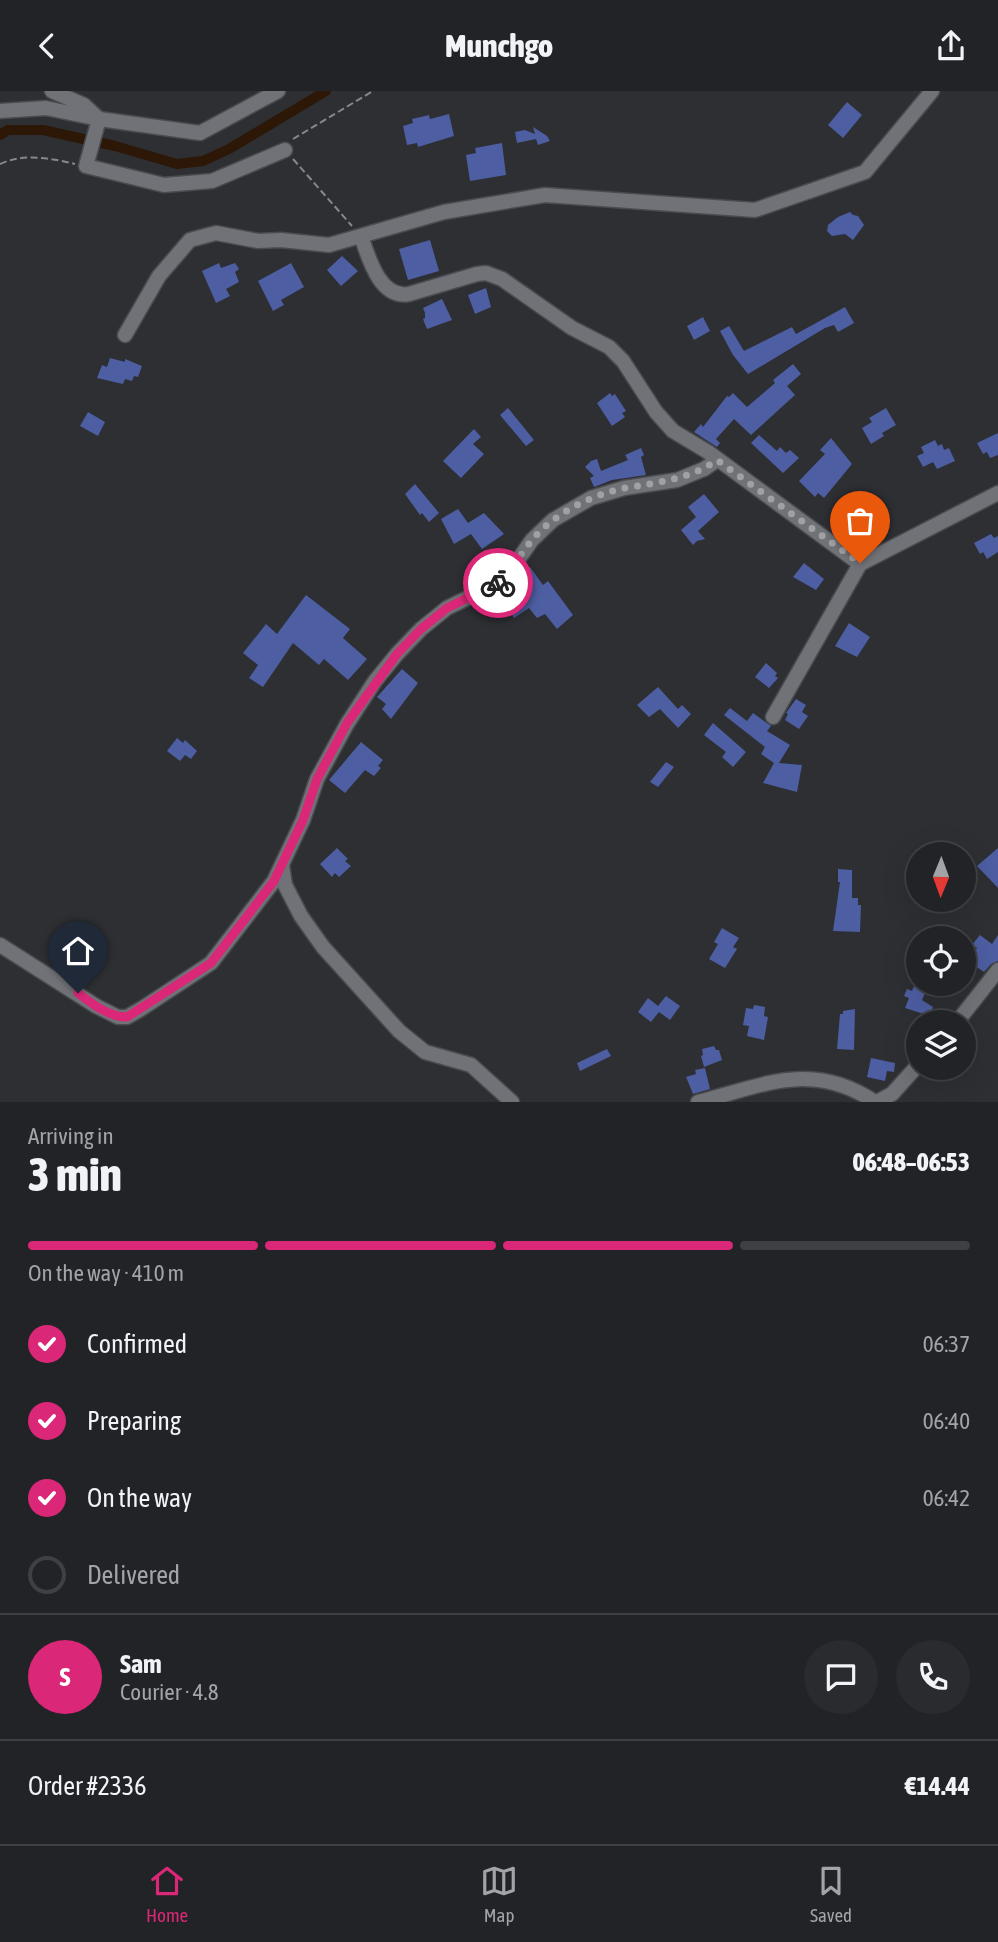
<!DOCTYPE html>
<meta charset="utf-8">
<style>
:root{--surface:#222326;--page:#2a2b2e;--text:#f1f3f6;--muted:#a2a4a7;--line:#3f4043;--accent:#db2777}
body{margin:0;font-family:"Asap Condensed",sans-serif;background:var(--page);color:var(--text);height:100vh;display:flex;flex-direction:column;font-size:26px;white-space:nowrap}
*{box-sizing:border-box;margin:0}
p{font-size:23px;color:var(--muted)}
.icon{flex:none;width:38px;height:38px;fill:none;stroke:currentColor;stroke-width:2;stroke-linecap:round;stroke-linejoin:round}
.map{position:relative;height:1011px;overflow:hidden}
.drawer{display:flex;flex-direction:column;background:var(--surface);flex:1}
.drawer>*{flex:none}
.needle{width:46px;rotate:181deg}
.fabs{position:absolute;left:906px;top:751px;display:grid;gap:14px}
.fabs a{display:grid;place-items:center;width:70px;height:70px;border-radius:50%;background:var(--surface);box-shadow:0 7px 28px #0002,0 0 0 2px var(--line);font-size:35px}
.pin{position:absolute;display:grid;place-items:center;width:60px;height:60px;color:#fff;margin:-72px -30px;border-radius:50% 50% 50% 0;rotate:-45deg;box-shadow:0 0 7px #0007}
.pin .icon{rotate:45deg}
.courier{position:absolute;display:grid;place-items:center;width:70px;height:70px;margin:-35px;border:5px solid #db2777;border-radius:50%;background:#fff;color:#222;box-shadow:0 2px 9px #0007}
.headline em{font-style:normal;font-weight:800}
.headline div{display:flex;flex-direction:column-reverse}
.headline{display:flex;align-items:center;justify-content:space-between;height:119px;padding:0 28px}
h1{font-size:46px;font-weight:800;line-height:52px}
.bar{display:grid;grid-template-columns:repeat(4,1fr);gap:10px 7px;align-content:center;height:84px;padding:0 28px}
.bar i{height:9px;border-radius:5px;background:var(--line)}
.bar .on{background:var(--accent)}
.bar p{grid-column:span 4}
.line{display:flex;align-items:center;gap:18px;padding:0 28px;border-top:2px solid var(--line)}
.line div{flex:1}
.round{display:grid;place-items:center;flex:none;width:74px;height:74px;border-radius:37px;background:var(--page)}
ol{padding:0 28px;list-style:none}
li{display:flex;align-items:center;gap:21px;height:77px}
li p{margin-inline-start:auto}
li .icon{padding:7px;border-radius:50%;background:var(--accent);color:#fff;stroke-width:4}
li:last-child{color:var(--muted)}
li i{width:38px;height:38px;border:4px solid var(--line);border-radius:50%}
header{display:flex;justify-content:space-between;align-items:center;height:91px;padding:0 28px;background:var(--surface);font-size:32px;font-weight:800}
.dock{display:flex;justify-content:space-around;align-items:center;height:98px;border-top:2px solid var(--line);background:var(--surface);font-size:19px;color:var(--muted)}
.dock a{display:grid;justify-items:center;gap:4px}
.dock .on{color:var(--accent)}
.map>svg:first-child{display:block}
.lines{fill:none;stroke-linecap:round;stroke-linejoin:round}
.canal{stroke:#2d1707;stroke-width:10}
.building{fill:#4d5ea2}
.minor-casing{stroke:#494b4f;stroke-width:17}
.path{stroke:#86888b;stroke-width:2;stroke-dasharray:7 3.5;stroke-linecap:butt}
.minor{stroke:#707277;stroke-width:14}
.done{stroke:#a0a1a5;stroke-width:7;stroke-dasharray:0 12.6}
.route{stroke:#db2777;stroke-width:9}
</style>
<header><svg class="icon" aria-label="back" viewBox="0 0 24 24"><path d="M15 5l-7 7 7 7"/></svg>Munchgo<svg class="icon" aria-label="share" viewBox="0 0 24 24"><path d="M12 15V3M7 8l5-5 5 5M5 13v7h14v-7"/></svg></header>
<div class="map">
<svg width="998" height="1011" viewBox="0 0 998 1011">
<rect width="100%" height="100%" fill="#2d2f33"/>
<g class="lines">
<!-- canal -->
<path class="canal" d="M0,44l8,-5h35l72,16 62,18 26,-3 26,-12 97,-58"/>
</g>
<!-- building -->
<g class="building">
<path d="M847,11l15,13 -19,23 -15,-13z"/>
<path d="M449,23l5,22 -36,11 -1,-4 -10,2 -4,-19 10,-3 -1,-4 17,-4 1,4z"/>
<path d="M533,36l14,9 3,5 -12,4 -2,-6 -19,4 -2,-11 10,-2 10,4z"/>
<path d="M502,52l4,32 -36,6 -4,-26 10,-2 -1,-5z"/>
<path d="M850,121l3,3 5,1 6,9 -11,15 -8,-6 -13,2 -5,-5 1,-6 10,-8z"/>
<path d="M430,149l9,31 -31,9 -9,-31z"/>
<path d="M342,165l16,15 -17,15 -14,-16z"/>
<path d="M219,172l2,5 14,-5 4,6 -4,3 4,10 -13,7 4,7 -14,7 -14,-32z"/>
<path d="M291,172l13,24 -23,13 3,5 -11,6 -15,-30z"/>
<path d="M486,197l5,19 -16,7 -7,-19z"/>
<path d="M442,208l10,21 -25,9 -4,-10 2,-1v-5l-2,-5z"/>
<path d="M845,216l9,16 -16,9 -4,-7 -9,3 -77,46 -15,-19 -13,-24 9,-5 15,25 48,-24 4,7z"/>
<path d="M703,226l7,14 -16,9 -7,-14z"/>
<path d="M110,267l15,4v-3l17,7 -4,11 -4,-1 -2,5 -7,-2 -2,5 -26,-6 5,-13 5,2z"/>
<path d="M793,273l8,10 -14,12 8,9 -44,40 -17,-16 -18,20 4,4 -3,4 -23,-15 7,-8 2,3 24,-31 2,1 4,-4 14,14 28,-24 -2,-3z"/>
<path d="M610,302l2,3 3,-2 11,17 -4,2 3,4 -13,9 -15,-23z"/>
<path d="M508,317l26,32 -8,6 -26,-31z"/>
<path d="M886,317l10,17 -14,8 2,3 -13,8 -9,-16 10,-6 -3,-4z"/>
<path d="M88,321l17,10 -7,14 -18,-10z"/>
<path d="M474,338l7,8 -8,7 11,10 -23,24 -18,-17z"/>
<path d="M998,342v22l-8,3 -3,-6 -4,2 -6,-11z"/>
<path d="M759,344l18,16 3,-4 6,6 4,-3 9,8 -16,15 -32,-30z"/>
<path d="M831,347l21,26 -28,34 -6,-5 -3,4 -16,-16 26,-27 -5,-4z"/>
<path d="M935,349l3,6 4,-2 2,6 5,-2 6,13 -18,8 -4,-7 -10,5 -6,-11 7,-3 -3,-6z"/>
<path d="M641,357l3,7 -3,2 5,18 -34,5 -18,7 -4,-9 4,-2 -9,-9 6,-6 6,-2 4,12 27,-11 -3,-5z"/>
<path d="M415,393l24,29 -10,9 -7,-9 -2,2 -15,-21z"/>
<path d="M704,403l15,18 -21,19 7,8 -8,2 -4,4 -12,-15 15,-13 -8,-10z"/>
<path d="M458,418l10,14 16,-10 20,21 -22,15 -11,-15 -17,10 -13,-25z"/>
<path d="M991,443l3,4 4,-2v16l-11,7 -4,-7 -3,2 -6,-11z"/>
<path d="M804,472l20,16 -8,11 -23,-13z"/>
<path d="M530,476l13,18 5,-4 25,34 -16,14 -12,-15 -8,4 -8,-10 -15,10 -11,-17 19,-13 -5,-7 4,-7z"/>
<path d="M306,504l44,34 -7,9 24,21 -19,21 -24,-21 -5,6 -26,-22 -30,44 -14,-9 9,-13 -15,-12 23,-29 11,10z"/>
<path d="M849,532l21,14 -13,20 -22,-11z"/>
<path d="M766,572l11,10 -2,3 3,2 -9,10 -14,-11z"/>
<path d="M402,578l16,14 -27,36 -9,-10 4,-5 -9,-7z"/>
<path d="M658,596l20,22 4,-4 9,9 -13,14 -18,-19 -11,8 -12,-12z"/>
<path d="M796,608l10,6 -4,7 6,4 -9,13 -14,-9 3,-6 -2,-1z"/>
<path d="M730,617l17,13 6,-8 18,13 -4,5 23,14 -11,18 23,2 -5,27 -34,-9 11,-20 -13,-9 4,-7 -41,-32z"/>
<path d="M713,632l33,29 -13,15 -11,-10 4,-5 -22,-17z"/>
<path d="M177,647l6,5 2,-3 12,11 -6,8 -6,-4 -5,6 -13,-10z"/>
<path d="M361,651l22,18 -5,6 3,2 -7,8 -9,-6 -20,23 -16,-13z"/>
<path d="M666,671l8,5 -16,20 -8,-5z"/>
<path d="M337,757l11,11 -3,2 6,5 -12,11 -4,-4 -3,4 -12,-13z"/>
<path d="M998,757v40l-21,-22z"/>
<path d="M838,778l14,1v28h6v7h3l-1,27 -27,-1 7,-49h-2z"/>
<path d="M722,837l17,10 -6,9 4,2 -12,19 -16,-9 9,-15 -4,-2z"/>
<path d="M980,844l12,9 6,-9v26l-7,3 -7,8 -16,-11 9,-13 -5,-3z"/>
<path d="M914,895l12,5 -4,9 11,7 -3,9 -25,-8 4,-10 -5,-2 3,-7 5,2z"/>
<path d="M666,905l14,10 -10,14 -11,-8 -8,10 -13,-10 10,-14 10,8z"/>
<path d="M754,914l11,2 -1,9 4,1 -4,23 -17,-4 2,-10 -6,-1 3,-17 7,1z"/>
<path d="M855,918l-1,41 -17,-1 3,-35h3v-3z"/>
<path d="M714,955l2,4h3l3,10 -18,7 -3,-11 2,-1 -1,-6z"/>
<path d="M607,958l4,7 -31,15 -3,-8z"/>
<path d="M871,967l24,5 -1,9 -7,-1 -2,10 -18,-4z"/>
<path d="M705,977l5,21 -17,5 -7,-17 10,-3 -1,-4z"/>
</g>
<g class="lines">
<!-- minor casing -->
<g class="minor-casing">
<g id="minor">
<path d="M52,0l32,14 15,14 -13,47 78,19 48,-4 73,-31"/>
<path d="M0,20l46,-3 53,11 101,14 78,-42"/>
<path d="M361,145c8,23 19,63 48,58l68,-20 9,-1 16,6 70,49 37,19 14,14 33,51 17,19 35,21 152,112"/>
<path d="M125,244l34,-59 31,-36 26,-7 42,8 23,-1 48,5 115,-33 101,-17 210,15 110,-38 67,-81"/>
<path d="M773,626l87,-153 138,-71"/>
<path d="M282,774l3,20 16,31 22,31 76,84 26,21 46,13 41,37"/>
<path d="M0,854l96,61 22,11h9l14,-8 70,-46 63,-82 29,-61 14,-41 30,-55 28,-43 22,-27 24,-25 26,-21 57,-28 28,-40 21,-20 38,-22 33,-10 53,-8 27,-11 13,-9"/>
<path d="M957,931l41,-52"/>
<path d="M698,1011c67,-17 114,-42 177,0"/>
<path d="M877,1011l15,-8 27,-30"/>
</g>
</g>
<!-- path -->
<g class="path">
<path d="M293,48l80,-48"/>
<path d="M293,68l59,67"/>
<path d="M0,73c24,-11 50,-6 75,0"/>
</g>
<!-- minor -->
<use href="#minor" class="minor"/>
</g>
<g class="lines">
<!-- done -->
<path class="done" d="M498,492l6,-3c9,-13 18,-28 28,-40 23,-27 59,-45 93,-52 34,-6 63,-8 92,-28l143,103"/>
<!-- route -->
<path class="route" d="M78,902c14,11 31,24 49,24l84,-54 37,-48 26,-34 29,-61 14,-41 30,-56 50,-69 24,-25 26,-21 51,-25"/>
</g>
</svg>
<div class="fabs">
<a><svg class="needle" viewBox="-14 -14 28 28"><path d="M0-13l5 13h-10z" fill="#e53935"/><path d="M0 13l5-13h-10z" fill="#a2a4a7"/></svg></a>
<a><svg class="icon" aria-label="locate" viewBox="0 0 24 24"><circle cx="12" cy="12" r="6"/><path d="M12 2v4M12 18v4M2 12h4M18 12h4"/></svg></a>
<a><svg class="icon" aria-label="layers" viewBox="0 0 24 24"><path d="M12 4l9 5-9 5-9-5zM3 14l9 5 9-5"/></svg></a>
</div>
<div class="pin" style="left:860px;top:472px;background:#ea580c"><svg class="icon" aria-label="bag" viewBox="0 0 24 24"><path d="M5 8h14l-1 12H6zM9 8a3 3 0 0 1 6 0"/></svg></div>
<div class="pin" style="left:78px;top:902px;background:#1f2937"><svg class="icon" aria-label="home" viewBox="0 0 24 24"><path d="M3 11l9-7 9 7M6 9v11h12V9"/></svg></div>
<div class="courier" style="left:498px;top:492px"><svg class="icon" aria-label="bike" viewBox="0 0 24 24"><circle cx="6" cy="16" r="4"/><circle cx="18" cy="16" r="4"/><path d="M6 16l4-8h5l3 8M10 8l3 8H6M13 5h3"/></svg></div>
</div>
<section class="drawer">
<div class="headline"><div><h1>3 min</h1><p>Arriving in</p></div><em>06:48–06:53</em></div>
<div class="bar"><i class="on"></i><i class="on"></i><i class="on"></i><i></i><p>On the way · 410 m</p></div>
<ol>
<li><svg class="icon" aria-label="check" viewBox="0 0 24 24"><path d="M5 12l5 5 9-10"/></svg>Confirmed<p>06:37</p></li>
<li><svg class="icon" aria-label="check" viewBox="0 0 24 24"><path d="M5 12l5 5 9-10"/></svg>Preparing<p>06:40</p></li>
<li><svg class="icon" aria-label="check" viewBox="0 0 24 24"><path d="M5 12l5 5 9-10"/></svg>On the way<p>06:42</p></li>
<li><i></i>Delivered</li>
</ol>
<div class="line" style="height:126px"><b class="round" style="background:var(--accent);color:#fff">S</b><div><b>Sam</b><p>Courier · 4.8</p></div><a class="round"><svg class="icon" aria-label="chat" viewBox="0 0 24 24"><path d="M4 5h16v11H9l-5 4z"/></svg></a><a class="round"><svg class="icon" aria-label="phone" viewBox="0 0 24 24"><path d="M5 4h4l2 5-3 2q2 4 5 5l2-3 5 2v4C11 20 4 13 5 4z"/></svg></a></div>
<div class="line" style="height:91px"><div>Order #2336</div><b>€14.44</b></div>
</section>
<nav class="dock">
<a class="on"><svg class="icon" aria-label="home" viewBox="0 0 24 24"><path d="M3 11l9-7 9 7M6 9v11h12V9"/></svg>Home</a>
<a><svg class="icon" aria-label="map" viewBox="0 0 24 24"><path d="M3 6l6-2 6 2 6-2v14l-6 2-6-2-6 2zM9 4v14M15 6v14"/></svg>Map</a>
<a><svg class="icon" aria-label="saved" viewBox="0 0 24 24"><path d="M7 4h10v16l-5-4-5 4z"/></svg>Saved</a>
</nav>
